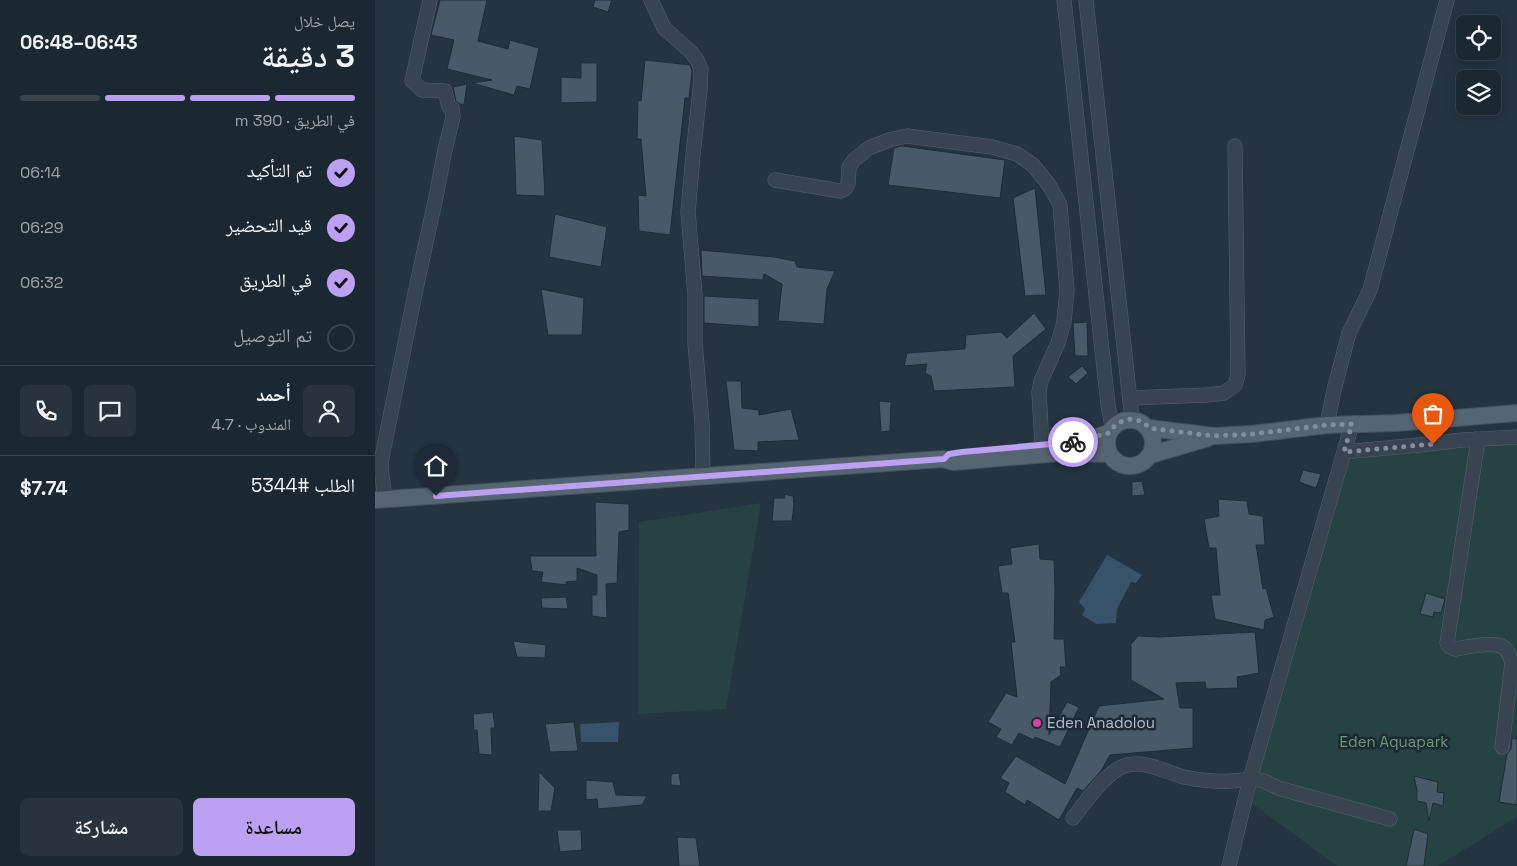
<!DOCTYPE html>
<html lang="ar">
<meta charset="utf-8">
<style>
:root{--surface:#1b2731;--page:#28333d;--text:#f1f3f6;--muted:#a0a5ab;--line:#39444d;--accent:#bca0f2}
body{margin:0;font-family:"Space Grotesk","Noto Naskh Arabic",sans-serif;background:var(--page);color:var(--text);direction:rtl;height:100vh;display:flex;flex-direction:column;font-size:19px;white-space:nowrap}
*{box-sizing:border-box;margin:0}
p{font-size:16px;color:var(--muted)}
.icon{flex:none;width:28px;height:28px;fill:none;stroke:currentColor;stroke-width:2;stroke-linecap:round;stroke-linejoin:round}
.map{position:relative;flex:1;overflow:hidden;direction:ltr}
.panel{display:flex;flex-direction:column;background:var(--surface);width:375px}
.panel>*{flex:none}
.controls{position:absolute;left:1081px;top:15px;display:grid;gap:10px}
.controls a{display:grid;place-items:center;width:45px;height:45px;border-radius:8px;background:var(--surface);box-shadow:0 2px 12px #0003,0 0 0 1px var(--line);font-size:25px}
.pin{position:absolute;display:grid;place-items:center;width:42px;height:42px;color:#fff;margin:-51px -21px;border-radius:50% 50% 50% 0;rotate:-45deg;box-shadow:0 0 5px #0007}
.pin .icon{rotate:45deg}
.courier{position:absolute;display:grid;place-items:center;width:50px;height:50px;margin:-25px;border:4px solid #bca0f2;border-radius:50%;background:#fff;color:#222;box-shadow:0 1px 6px #0007}
.headline em{font-style:normal;font-weight:600}
.headline div{display:flex;flex-direction:column-reverse}
.headline{display:flex;align-items:center;justify-content:space-between;height:85px;padding:0 20px}
h1{font-size:32px;font-weight:600;line-height:38px}
.bar{display:grid;grid-template-columns:repeat(4,1fr);gap:8px 5px;align-content:center;height:60px;padding:0 20px}
.bar i{height:6px;border-radius:4px;background:var(--line)}
.bar .current{background:var(--accent)}
.bar p{grid-column:span 4}
.line{display:flex;align-items:center;gap:12px;padding:0 20px;border-top:1px solid var(--line)}
.line div{flex:1}
.round{display:grid;place-items:center;flex:none;width:52px;height:52px;border-radius:8px;background:var(--page)}
ol{padding:0 20px;list-style:none}
li{display:flex;align-items:center;gap:15px;height:55px}
li p{margin-inline-start:auto}
li .icon{padding:5px;border-radius:50%;background:var(--accent);color:#111;stroke-width:4}
li:last-child{color:var(--muted)}
li i{width:28px;height:28px;border:2px solid var(--line);border-radius:50%}
.primary-button{display:flex;gap:10px;margin-top:auto;padding:10px 20px}
.primary-button a{flex:1;height:58px;border-radius:8px;background:var(--accent);color:#111;font-size:20px;font-weight:600;line-height:58px;text-align:center}
.primary-button a+a{background:var(--page);color:var(--text)}
main{display:flex;flex:1;min-height:0}
.map>svg:first-child{display:block}
.green{fill:#264242}
.water{fill:#375269}
.building{fill:#485a67;stroke:#1f2c38}
.lines{fill:none;stroke-linecap:round;stroke-linejoin:round}
.minor-casing{stroke:#56636e;stroke-width:15}
.major-casing{stroke:#45515d;stroke-width:18}
.minor{stroke:#384551;stroke-width:14}
.major{stroke:#566571;stroke-width:16}
.done{stroke:#828f9b;stroke-width:5;stroke-dasharray:0 9}
.route{stroke:#bca0f2;stroke-width:6}
.hotel-dot{fill:#d1479c;stroke:#1d2a36;stroke-width:2}
.labels{text-anchor:middle;stroke-width:5;stroke-linejoin:round;paint-order:stroke}
.poi-label{font-size:15px;fill:#b5c0cb;stroke:#1d2a36;text-anchor:start}
.park-label{font-size:15px;fill:#6b9d70;stroke:#1d2a36}
</style>
<main>
<div class="map">
<svg width="1142" height="866" viewBox="0 0 1142 866">
<rect width="100%" height="100%" fill="#243441"/>
<!-- green -->
<g class="green">
<path d="M1142,436v381l-79,49h-101l-87,-64 93,-341z"/>
<path d="M386,503l-35,206 -88,5 1,-192z"/>
</g>
<!-- water -->
<g class="water">
<path d="M732,555l35,20 -6,8 -5,-1 -14,27 -1,14 -20,1 -14,-9 3,-6 -6,-7z"/>
<path d="M244,722l-1,20h-37l-1,-18z"/>
</g>
<!-- building -->
<g class="building">
<path d="M65,0h47l-9,41 30,8 2,-9 29,8 -9,41 -13,-3 -3,9 -42,-12 20,-3 -45,-11 7,-29 -23,-5z"/>
<path d="M220,0h17l-4,12 -15,-5z"/>
<path d="M270,60l45,5 2,6 -3,27h-4l-15,137 -31,-4 -1,-36 8,1 -5,-57h-4l1,-39 3,1z"/>
<path d="M206,63h16v39l-36,1v-26l20,1z"/>
<path d="M92,84l-3,21 -4,-1 -4,-3 -3,-14z"/>
<path d="M139,136l28,4 3,56 -29,-1z"/>
<path d="M527,146l103,14 -5,38 -112,-13 6,-37z"/>
<path d="M660,188l11,107 -21,1 -12,-98z"/>
<path d="M180,214l52,13 -6,40 -52,-10z"/>
<path d="M326,250l73,7 21,4 2,6 38,4 -8,18 -3,35 -46,-3 4,-37 -18,-10 -1,6 -61,-4z"/>
<path d="M166,289l43,9 -2,37h-34z"/>
<path d="M329,296l55,3v28l-55,-4z"/>
<path d="M659,313l12,16 -33,27 2,31 -81,4 -3,-15 -6,-3 2,-9 -23,2 3,-13 58,-4 1,-14 35,-3 6,6z"/>
<path d="M712,322l1,34h-13l-2,-33z"/>
<path d="M707,366l6,7 -12,11 -8,-7z"/>
<path d="M351,381h15l1,27 17,2v5l32,-6 8,31 -41,2v9l-24,-1z"/>
<path d="M504,401l12,1 -1,29 -9,1z"/>
<path d="M928,470l18,4 -5,14 -17,-6z"/>
<path d="M767,481l3,14 -13,1v-14z"/>
<path d="M409,494l9,2 1,8 -2,17h-20l2,-23h11z"/>
<path d="M843,499l29,2 2,13 14,2 2,29h-9l7,44 3,-1 8,29 -9,3 -1,10 -49,-11 -4,-24h9l-4,-47h-7l-5,-29 15,-3z"/>
<path d="M220,502l34,2v26l-10,2 -2,51 -11,1 1,34 -15,-2v-21h4l1,-3v-17l-20,-7v13l-11,1 1,3 -26,-3 2,-10 -11,-1 -2,-15h66z"/>
<path d="M664,544l1,15 14,1 1,30 -1,49h10l2,28h-6l1,8 -10,7 -2,53 18,-33 12,5 -19,40 -25,-10 -1,3 -15,-7 -7,12 -16,-8 5,-8 -13,-7 18,-29 11,4 -6,-55h4l-7,-49h-6l-4,-27 14,-2 -2,-16z"/>
<path d="M1051,593l19,6 -4,14 -7,-1 -1,5 -13,-3z"/>
<path d="M191,597l2,12 -26,-1 -1,-10z"/>
<path d="M880,632l4,41 -22,4 1,11 -32,1 -1,-7 -29,1 4,25h13v40l-83,7 -9,16 -18,20 -6,-3 -18,32 -32,-20 -2,5 -20,-13 4,-9 -9,-5 16,-22 49,28 34,-78 65,-7 -33,-19v-36l7,-8 21,1z"/>
<path d="M138,641l33,4 -1,13 -28,-1z"/>
<path d="M118,712l2,16h-4l1,27 -13,-1 -2,-24h-3l-1,-16z"/>
<path d="M199,722l4,29 -28,1 -5,-28z"/>
<path d="M1137,738l5,1v66l-18,-3 8,-48 4,-5z"/>
<path d="M164,772l16,16 -4,23h-13z"/>
<path d="M304,773l2,13 -10,-1v-11z"/>
<path d="M1039,776l24,6 -1,10 7,1 -1,13 -10,-3 -4,18 -3,-18 -9,-2v-10z"/>
<path d="M211,780l27,2 3,13 31,1 -5,9 -44,4 -1,-10 -11,1z"/>
<path d="M1039,829l14,5 -4,32h-18z"/>
<path d="M182,830h24l1,20 -22,2z"/>
<path d="M302,837l19,1 4,28h-21z"/>
</g>
<g class="lines">
<!-- minor casing -->
<g class="minor-casing">
<g id="minor">
<path d="M276,0l13,28 27,24 6,8 4,9 -1,21 -7,65 -5,57 7,83v48l7,80 1,54"/>
<path d="M689,0l44,405 4,22"/>
<path d="M711,0l46,419"/>
<path d="M400,180l65,11 5,-2 3,-5 1,-17 5,-7 15,-12 20,-8 18,-4 85,11 25,7 16,11 16,20 11,20 7,85 -3,32 -6,21 -17,38 -2,11 3,53"/>
<path d="M755,398l77,-3 17,-2 11,-8 3,-10 -3,-229"/>
<path d="M952,425l7,-35 15,-57 21,-43 77,-290"/>
<path d="M1101,439l1,7 -30,197 3,4 5,2c12,-2 35,-7 46,-3 7,3 9,10 11,17l-10,84"/>
<path d="M969,452l75,-7 43,-5 55,-3"/>
<path d="M10,499l-4,-31 1,-11 35,-173 20,-92 7,-38 9,-37 -1,-9 -3,-1 -4,-16 -23,-1 -10,-9 18,-81"/>
<path d="M698,818c13,-16 31,-44 51,-52 19,-7 41,6 60,11 14,3 31,5 46,4 11,0 23,-4 34,0 5,2 10,5 14,7l112,31"/>
<path d="M854,866l21,-87 102,-355"/>
</g>
</g>
<!-- major casing -->
<g class="major-casing">
<g id="major">
<circle cx="755" cy="443" r="23"/>
<path d="M774,428l65,8 38,-2 75,-9 69,-2 121,-10"/>
<path d="M680,445l31,-5 23,-7"/>
<path d="M775,455l58,-17"/>
<path d="M0,500l567,-41 12,3 105,-9 50,1"/>
</g>
</g>
<!-- minor -->
<use href="#minor" class="minor"/>
<!-- major -->
<use href="#major" class="major"/>
</g>
<g class="lines">
<!-- done -->
<path class="done" d="M698,442l36,-9c8,-14 28,-20 40,-5l64,8 39,-2 75,-9 25,-1 -8,28 89,-8"/>
<!-- route -->
<path class="route" d="M61,496l508,-37 5,-5 13,-2 111,-10"/>
</g>
<!-- markers -->
<circle class="hotel-dot" cx="662" cy="723" r="5"/>
<g class="labels">
<!-- poi labels -->
<g class="poi-label">
<text x="672" y="728">Eden Anadolou</text>
</g>
<!-- park labels -->
<g class="park-label">
<text x="1019" y="747">Eden Aquapark</text>
</g>
</g>
</svg>
<div class="controls">
<a><svg class="icon" aria-label="locate" viewBox="0 0 24 24"><circle cx="12" cy="12" r="6"/><path d="M12 2v4M12 18v4M2 12h4M18 12h4"/></svg></a>
<a><svg class="icon" aria-label="layers" viewBox="0 0 24 24"><path d="M12 4l9 5-9 5-9-5zM3 14l9 5 9-5"/></svg></a>
</div>
<div class="pin" style="left:1058px;top:444px;background:#ea580c"><svg class="icon" aria-label="bag" viewBox="0 0 24 24"><path d="M5 8h14l-1 12H6zM9 8a3 3 0 0 1 6 0"/></svg></div>
<div class="pin" style="left:61px;top:496px;background:#1f2937"><svg class="icon" aria-label="home" viewBox="0 0 24 24"><path d="M3 11l9-7 9 7M6 9v11h12V9"/></svg></div>
<div class="courier" style="left:698px;top:442px"><svg class="icon" aria-label="bike" viewBox="0 0 24 24"><circle cx="6" cy="16" r="4"/><circle cx="18" cy="16" r="4"/><path d="M6 16l4-8h5l3 8M10 8l3 8H6M13 5h3"/></svg></div>
</div>
<section class="panel">
<div class="headline"><div><h1>3 دقيقة</h1><p>يصل خلال</p></div><em>06:43–06:48</em></div>
<div class="bar"><i class="current"></i><i class="current"></i><i class="current"></i><i></i><p>في الطريق · 390 m</p></div>
<ol>
<li><svg class="icon" aria-label="check" viewBox="0 0 24 24"><path d="M5 12l5 5 9-10"/></svg>تم التأكيد<p>06:14</p></li>
<li><svg class="icon" aria-label="check" viewBox="0 0 24 24"><path d="M5 12l5 5 9-10"/></svg>قيد التحضير<p>06:29</p></li>
<li><svg class="icon" aria-label="check" viewBox="0 0 24 24"><path d="M5 12l5 5 9-10"/></svg>في الطريق<p>06:32</p></li>
<li><i></i>تم التوصيل</li>
</ol>
<div class="line" style="height:90px"><a class="round"><svg class="icon" aria-label="person" viewBox="0 0 24 24"><circle cx="12" cy="8" r="4"/><path d="M4 21q1-7 8-7t8 7"/></svg></a><div><b>أحمد</b><p>المندوب · 4.7</p></div><a class="round"><svg class="icon" aria-label="chat" viewBox="0 0 24 24"><path d="M4 5h16v11H9l-5 4z"/></svg></a><a class="round"><svg class="icon" aria-label="phone" viewBox="0 0 24 24"><path d="M5 4h4l2 5-3 2q2 4 5 5l2-3 5 2v4C11 20 4 13 5 4z"/></svg></a></div>
<div class="line" style="height:65px"><div>الطلب #5344</div><b>$7.74</b></div>
<div class="primary-button"><a>مساعدة</a><a>مشاركة</a></div>
</section>
</main>
